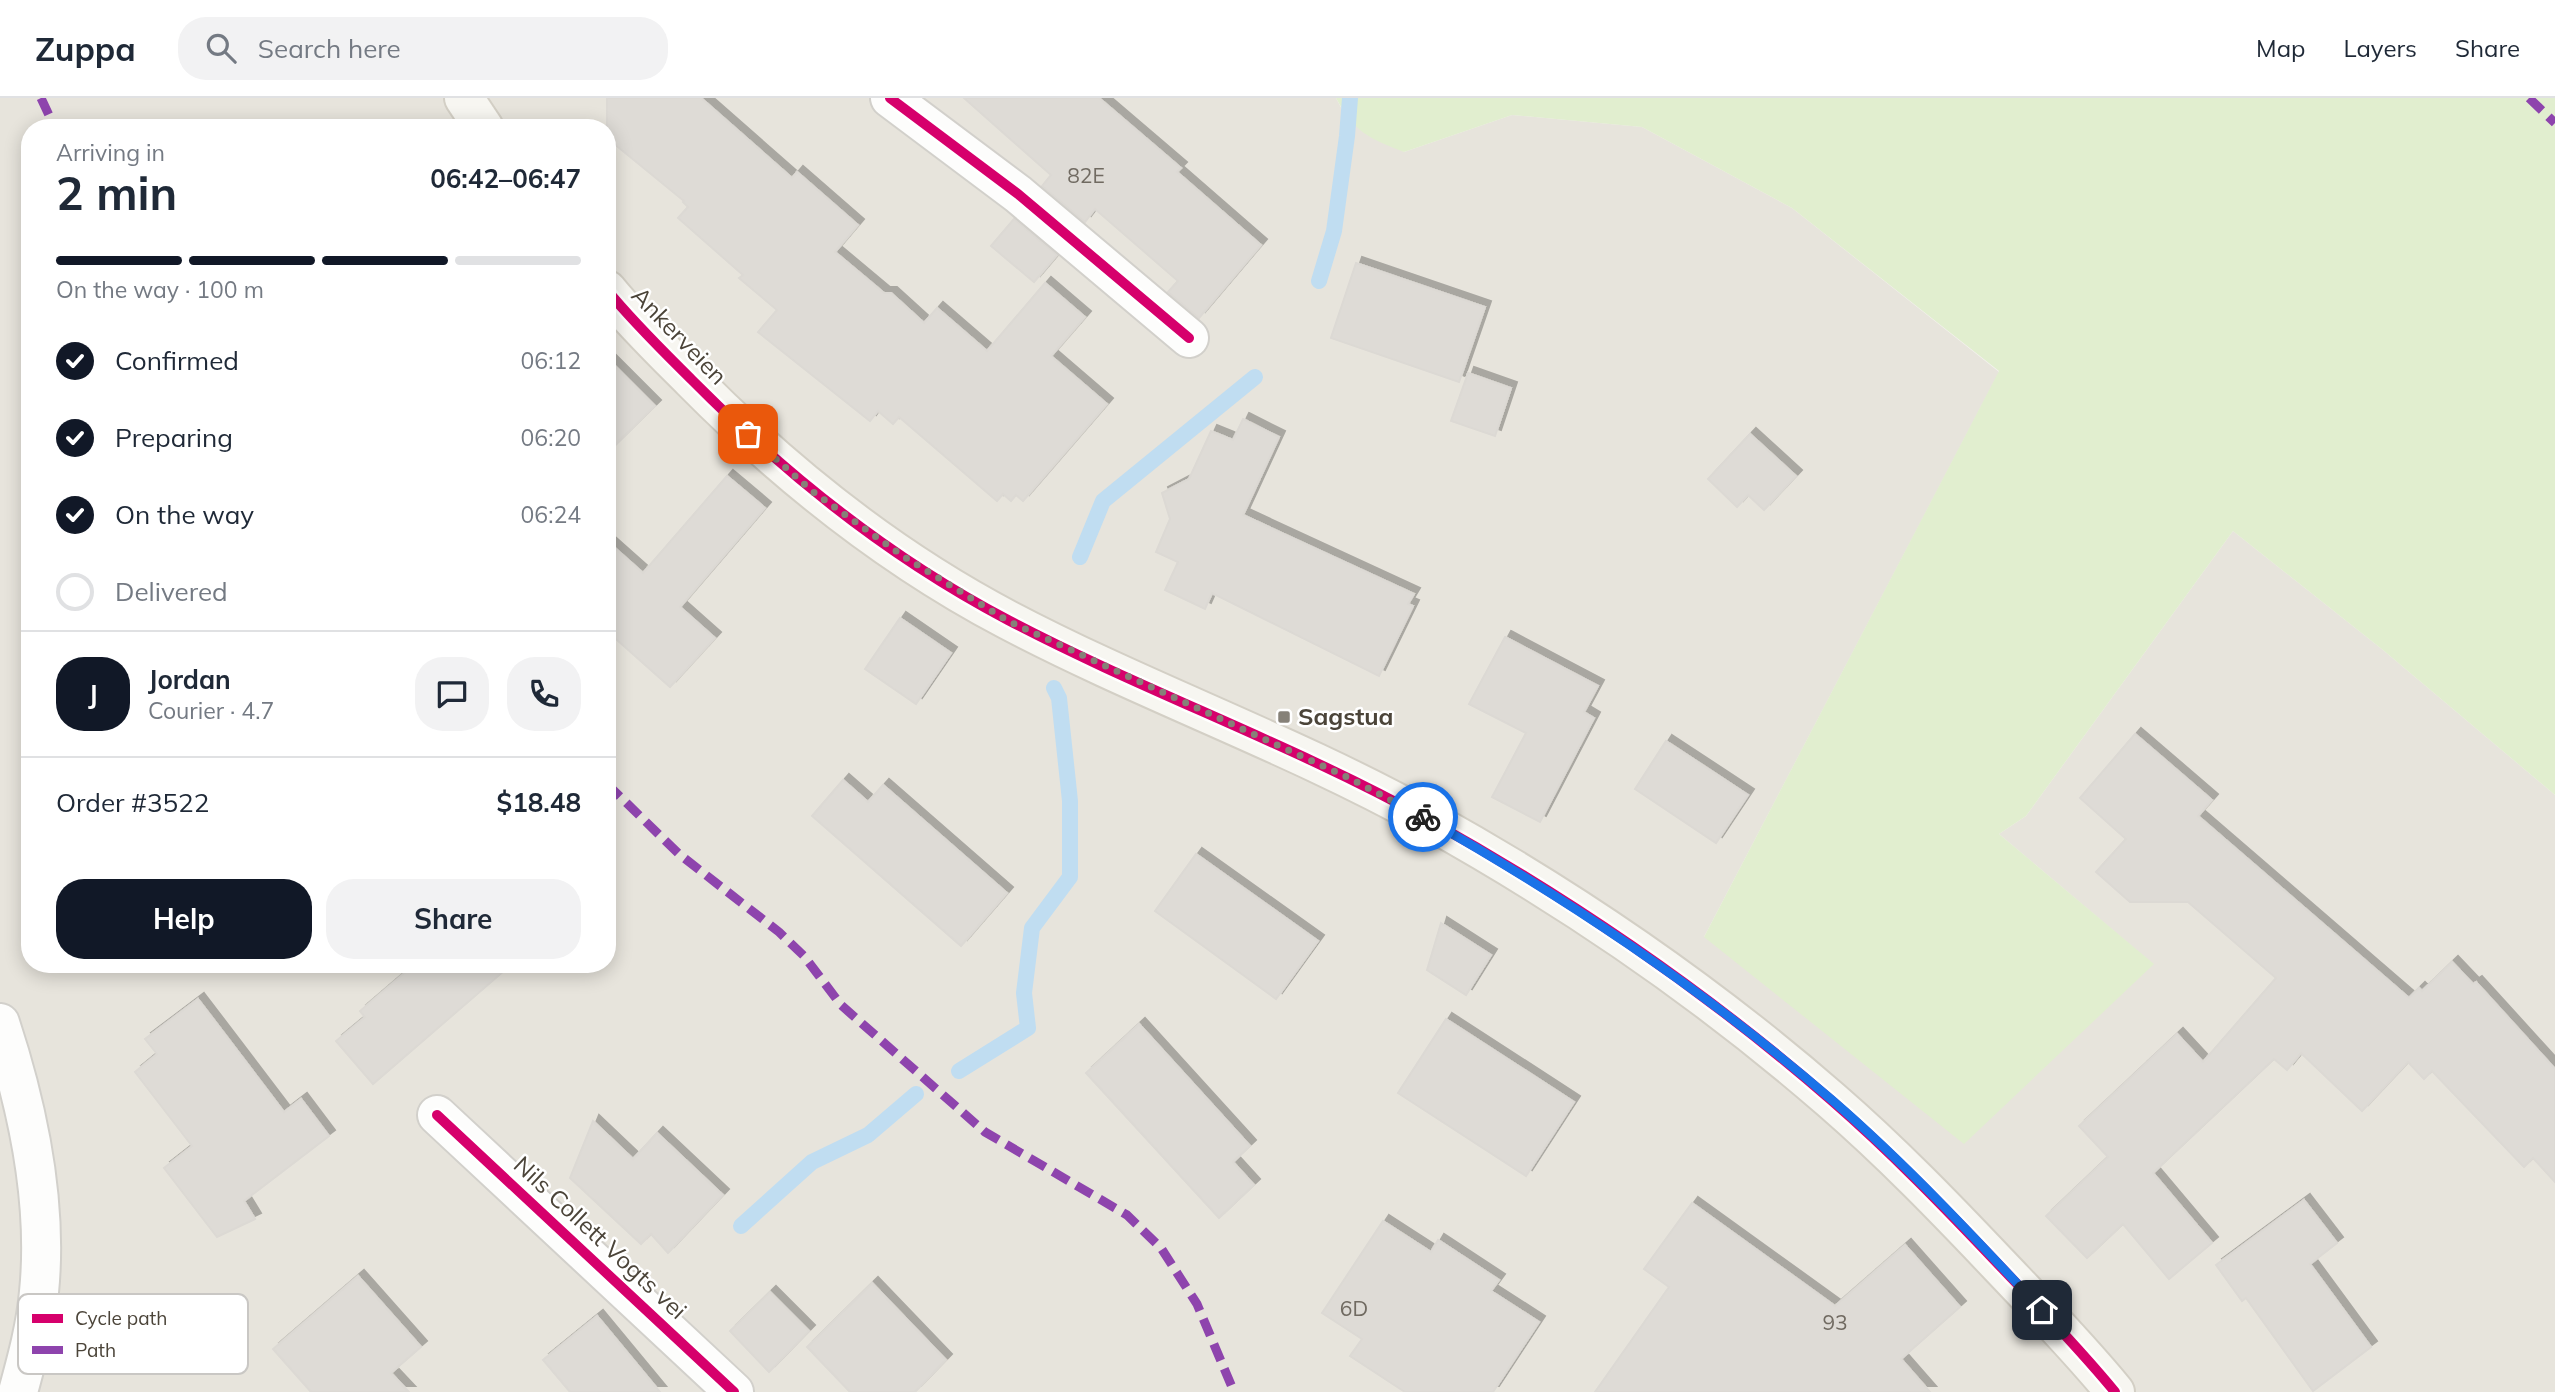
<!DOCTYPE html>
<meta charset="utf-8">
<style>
:root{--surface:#fff;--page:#f2f2f3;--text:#1f2937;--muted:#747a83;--line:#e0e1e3;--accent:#111827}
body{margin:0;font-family:Mulish,sans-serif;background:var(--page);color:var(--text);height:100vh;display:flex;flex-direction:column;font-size:26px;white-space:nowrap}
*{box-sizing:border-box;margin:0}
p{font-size:23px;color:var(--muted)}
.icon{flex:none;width:38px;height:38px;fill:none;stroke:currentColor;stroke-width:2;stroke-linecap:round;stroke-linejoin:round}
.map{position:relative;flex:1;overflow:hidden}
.drawer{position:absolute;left:21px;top:21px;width:595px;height:854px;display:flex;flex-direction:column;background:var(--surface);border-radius:28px;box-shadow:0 4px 18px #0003}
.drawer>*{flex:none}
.pin{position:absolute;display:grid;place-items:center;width:60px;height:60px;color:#fff;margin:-30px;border-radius:14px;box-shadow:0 4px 10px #0006}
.courier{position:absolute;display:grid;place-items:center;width:70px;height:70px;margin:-35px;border:5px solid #1a73e8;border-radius:50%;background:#fff;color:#222;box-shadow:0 2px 9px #0007}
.headline em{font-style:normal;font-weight:700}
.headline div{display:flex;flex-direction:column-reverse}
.headline{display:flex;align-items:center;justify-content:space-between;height:119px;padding:0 35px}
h1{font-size:46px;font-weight:700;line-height:52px}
.bar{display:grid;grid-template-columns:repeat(4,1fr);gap:10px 7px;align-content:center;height:84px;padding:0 35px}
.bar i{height:9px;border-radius:5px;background:var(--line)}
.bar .selected{background:var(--accent)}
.bar p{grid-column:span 4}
.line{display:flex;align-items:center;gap:18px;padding:0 35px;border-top:2px solid var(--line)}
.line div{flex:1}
.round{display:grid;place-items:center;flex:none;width:74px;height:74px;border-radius:28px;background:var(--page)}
ol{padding:0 35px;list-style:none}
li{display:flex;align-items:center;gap:21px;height:77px}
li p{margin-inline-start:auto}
li .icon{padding:7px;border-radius:50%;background:var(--accent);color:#fff;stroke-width:4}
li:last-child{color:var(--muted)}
li i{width:38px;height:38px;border:4px solid var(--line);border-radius:50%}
.button{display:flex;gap:14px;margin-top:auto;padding:14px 35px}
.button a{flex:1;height:80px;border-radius:28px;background:var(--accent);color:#fff;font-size:28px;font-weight:700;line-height:80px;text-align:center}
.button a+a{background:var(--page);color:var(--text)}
header{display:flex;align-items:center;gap:42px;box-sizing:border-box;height:98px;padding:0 35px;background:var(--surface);border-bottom:2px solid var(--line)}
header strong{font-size:33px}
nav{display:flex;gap:38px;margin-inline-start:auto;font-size:24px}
.search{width:490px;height:63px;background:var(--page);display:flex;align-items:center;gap:18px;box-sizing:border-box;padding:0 24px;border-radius:28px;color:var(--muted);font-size:26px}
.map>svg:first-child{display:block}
.residential{fill:#e7e4dc;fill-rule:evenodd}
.green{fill:#e1eecf}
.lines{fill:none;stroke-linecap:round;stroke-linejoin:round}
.stream{stroke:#c0ddf1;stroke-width:16}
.building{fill:#dedbd6;stroke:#dcd9d4;stroke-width:2;filter:url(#shadow)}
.minor-casing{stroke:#d2d0cb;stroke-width:42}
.secondary-casing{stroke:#d3cfc5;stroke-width:42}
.minor{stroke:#fdfdfc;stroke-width:38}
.secondary{stroke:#f7f6f1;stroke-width:38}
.quiet{stroke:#8e44ad;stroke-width:9;stroke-dasharray:18 9;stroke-linecap:butt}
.cycleway-casing{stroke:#fff;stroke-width:15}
.cycleway{stroke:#d6006c;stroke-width:10}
.done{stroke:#868178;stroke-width:7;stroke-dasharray:0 12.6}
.route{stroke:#1a73e8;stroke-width:9}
.poi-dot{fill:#868178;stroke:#fff;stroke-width:2.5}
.labels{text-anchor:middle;stroke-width:5;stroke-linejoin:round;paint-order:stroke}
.number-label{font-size:21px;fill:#706a61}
.street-label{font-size:24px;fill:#4b4439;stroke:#fff}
.poi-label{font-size:24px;font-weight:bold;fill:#4b4439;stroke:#fff;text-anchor:start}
.key{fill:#fff;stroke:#c9c7c4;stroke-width:2}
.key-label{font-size:19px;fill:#4b4439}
</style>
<header>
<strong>Zuppa</strong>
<div class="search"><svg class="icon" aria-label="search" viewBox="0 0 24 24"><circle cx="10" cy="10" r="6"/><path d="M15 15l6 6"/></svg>Search here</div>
<nav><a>Map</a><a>Layers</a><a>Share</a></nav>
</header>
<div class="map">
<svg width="2555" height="1294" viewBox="0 0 2555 1294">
<defs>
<filter id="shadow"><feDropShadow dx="6" dy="-6" stdDeviation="0" flood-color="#0004"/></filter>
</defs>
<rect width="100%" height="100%" fill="#f4f2ee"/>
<!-- residential -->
<path class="residential" d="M0,0h1336l10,19 58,35 108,-37 130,12 150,81 207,164 -295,565 449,27 -154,-130 27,-18 207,-285 150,119 172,145v597h-2555zM30,30h577v836h-577z"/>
<!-- green -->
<path class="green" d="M1336,0h1219v697l-172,-145 -150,-119 -207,285 -27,18 155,130 -190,180 -260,-207 295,-566 -207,-163 -150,-81 -130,-12 -108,37c-34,-13 -50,-20 -68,-54z"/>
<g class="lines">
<!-- stream -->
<g class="stream">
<path d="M1319,183l15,-50 13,-95 3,-38"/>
<path d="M1080,459l23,-56 152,-124"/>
<path d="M959,973l69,-43 -4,-35 8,-65 38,-51v-76l-11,-103 -5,-10"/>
<path d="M741,1128l71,-64 56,-27 48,-41"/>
</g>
</g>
<!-- building -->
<g class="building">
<path d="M607,0h94l91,80 5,-6 61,53 -23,27 49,41h7l33,30 13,-15 50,43 58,-68 40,34 -34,39 56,48 -84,97 -7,-6 -5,6 -8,-7 -6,7 -98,-84 -6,7 -15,-13 -8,10 -112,-89 19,-22 -38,-32 4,-3 -65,-57 10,-11 -5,-5 1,-1 -77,-63z"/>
<path d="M964,0h135l82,70 -4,4 84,73 -62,73 -31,-26 10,-11 -83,-72 -10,13 -43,-36 9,-11z"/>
<path d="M1014,121l43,36 -23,27 -43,-36z"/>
<path d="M1356,165l129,44 -26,75 -128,-44z"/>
<path d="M607,260l48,48 -48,47z"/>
<path d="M1468,275l43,15 -16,48 -44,-15z"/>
<path d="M1243,321l36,18 -36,78 171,79 -6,10 5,2 -34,70 -167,-83 -7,16 -40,-19 13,-28 -22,-10 14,-33 -8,-26 27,-14 22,-48 22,9z"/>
<path d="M1750,336l46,42 -32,34 -16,-15 -11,12 -29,-28z"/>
<path d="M727,378l38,32 -85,99 35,31 -45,49 -63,-56v-90l36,32z"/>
<path d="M900,520l51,35 -35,51 -51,-35z"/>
<path d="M1505,539l93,49 -14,26 10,6 -54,104 -48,-25 34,-64 -57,-29z"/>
<path d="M2135,636l77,66 -14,16 211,182 10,-10 3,3 30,-29 21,22 3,-2 79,87v113l-22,-24 -9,9 -92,-96 -8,8 -16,-17 -46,49 -61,-58 -14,17 -13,-11 -121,114 59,70 -43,36 -46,-55 -36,34 -41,-42 62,-59 -29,-31 98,-92 26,28 73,-84 -88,-76h-58l-34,-30 30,-33 -46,-41z"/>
<path d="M1666,643l82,54 -32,48 -81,-54z"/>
<path d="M843,682l25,22 15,-17 124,108 -46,53 -149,-130z"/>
<path d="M1196,756l122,87 -42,58 -121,-88z"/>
<path d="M1441,825l50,32 -25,40 -39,-25z"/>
<path d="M415,866h97l-139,120 -37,-43 29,-24 -5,-6z"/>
<path d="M198,901l86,113 17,-13 28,37 -85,65 11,18 -38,18 -53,-69 28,-22 -57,-74 22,-18 -12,-15z"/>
<path d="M1446,921l128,83 -48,74 -128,-83z"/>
<path d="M1139,926l111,122 -17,16 21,23 -35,33 -133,-145z"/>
<path d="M593,1023l40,38 24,-26 66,62 -55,58 -17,-19 -10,10 -71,-66z"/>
<path d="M2304,1102l33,43 -27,21 61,83 -58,44 -67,-93 -4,3 -26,-36z"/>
<path d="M1692,1105l143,103 70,-61 55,62 -59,52 29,33h-335l74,-105 -25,-18z"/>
<path d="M1383,1123l48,31 7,-12 61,40 -8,11 48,31 -46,70h-88l-55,-36 12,-17 -40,-26z"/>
<path d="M358,1178l63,71 -30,26 18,19h-98l-38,-43z"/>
<path d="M872,1185l74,77 -31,32h-65l-43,-45z"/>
<path d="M770,1194l39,39 -40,41 -39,-41z"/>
<path d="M597,1218l63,76h-90l-27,-32z"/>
</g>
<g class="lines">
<!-- minor casing -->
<g class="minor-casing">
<g id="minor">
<path d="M890,0l128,96 171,144"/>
<path d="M0,925c28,85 48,179 39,269 -3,34 -12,67 -21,100"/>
<path d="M437,1017l297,277"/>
</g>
</g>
<!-- secondary casing -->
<g class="secondary-casing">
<g id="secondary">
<path d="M464,0l20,30"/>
<path d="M607,192c26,32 56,61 85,90 93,94 198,178 316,240 137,72 284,124 419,199 144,80 280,173 404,281 60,52 115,109 169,166 39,41 79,82 115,126"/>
</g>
</g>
<!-- minor -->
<use href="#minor" class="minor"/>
<!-- secondary -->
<use href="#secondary" class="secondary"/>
<!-- quiet -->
<g class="quiet">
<path d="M41,0l14,30"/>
<path d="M2529,0l26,25"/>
<path d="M607,686l72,70 100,78 25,24 37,49 144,127 142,83 34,33 36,56 37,88"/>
</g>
<!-- cycleway casing -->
<g class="cycleway-casing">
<g id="cycleway">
<path d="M890,0l128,96 171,144"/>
<path d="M607,192c26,32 56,61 85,90 93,94 198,178 316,240 137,72 284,124 419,199 144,80 280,173 404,281 60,52 115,109 169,166 39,41 79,82 115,126"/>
<path d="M437,1017l297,277"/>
</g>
</g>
<!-- cycleway -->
<use href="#cycleway" class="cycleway"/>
</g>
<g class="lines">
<!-- done -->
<path class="done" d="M748,336l64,57 91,65 105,65 341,157 74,39"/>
<!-- route -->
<path class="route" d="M1423,719c145,82 283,174 409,283 75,65 143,138 210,210"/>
</g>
<!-- markers -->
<rect class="poi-dot" x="1277" y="612" width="14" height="14" rx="3.5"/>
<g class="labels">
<!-- number labels -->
<g class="number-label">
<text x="1086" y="85">82E</text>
<text x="1354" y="1218">6D</text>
<text x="1835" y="1232">93</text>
</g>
<!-- street labels -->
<g class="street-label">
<text transform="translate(679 238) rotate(46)" y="8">Ankerveien</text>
<text transform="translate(600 1140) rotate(43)" y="8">Nils Collett Vogts vei</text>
</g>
<!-- poi labels -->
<g class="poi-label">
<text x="1298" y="627">Sagstua</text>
</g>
</g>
<!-- legend -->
<rect x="18" y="1196" width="230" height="80" rx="10" class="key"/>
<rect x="32" y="1216" width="31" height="9" fill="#d6006c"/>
<rect x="32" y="1248" width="31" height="8" fill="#8e44ad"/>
<g class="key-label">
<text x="75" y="1227">Cycle path</text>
<text x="75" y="1259">Path</text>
</g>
</svg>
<div class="pin" style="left:748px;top:336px;background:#ea580c"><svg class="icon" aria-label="bag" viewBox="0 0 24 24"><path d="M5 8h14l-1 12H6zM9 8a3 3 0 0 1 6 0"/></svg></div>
<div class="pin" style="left:2042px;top:1212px;background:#1f2937"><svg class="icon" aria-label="home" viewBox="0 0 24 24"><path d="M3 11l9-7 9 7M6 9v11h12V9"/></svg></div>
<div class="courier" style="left:1423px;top:719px"><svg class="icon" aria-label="bike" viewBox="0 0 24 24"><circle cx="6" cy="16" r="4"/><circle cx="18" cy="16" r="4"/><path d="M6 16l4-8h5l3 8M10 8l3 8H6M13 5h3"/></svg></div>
<section class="drawer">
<div class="headline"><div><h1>2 min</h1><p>Arriving in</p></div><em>06:42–06:47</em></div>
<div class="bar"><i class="selected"></i><i class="selected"></i><i class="selected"></i><i></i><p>On the way · 100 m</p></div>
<ol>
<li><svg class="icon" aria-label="check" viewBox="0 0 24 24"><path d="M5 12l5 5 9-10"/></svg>Confirmed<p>06:12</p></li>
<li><svg class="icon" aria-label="check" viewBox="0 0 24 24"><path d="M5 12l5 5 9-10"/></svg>Preparing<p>06:20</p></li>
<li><svg class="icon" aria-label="check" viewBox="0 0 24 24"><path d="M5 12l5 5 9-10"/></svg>On the way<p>06:24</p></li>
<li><i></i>Delivered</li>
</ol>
<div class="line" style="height:126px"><b class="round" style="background:var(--accent);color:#fff">J</b><div><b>Jordan</b><p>Courier · 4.7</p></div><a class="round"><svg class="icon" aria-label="chat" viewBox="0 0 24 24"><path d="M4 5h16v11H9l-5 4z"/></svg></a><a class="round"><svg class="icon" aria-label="phone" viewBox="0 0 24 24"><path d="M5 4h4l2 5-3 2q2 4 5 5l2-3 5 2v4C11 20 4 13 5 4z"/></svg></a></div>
<div class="line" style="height:91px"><div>Order #3522</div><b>$18.48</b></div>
<div class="button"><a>Help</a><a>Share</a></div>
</section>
</div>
